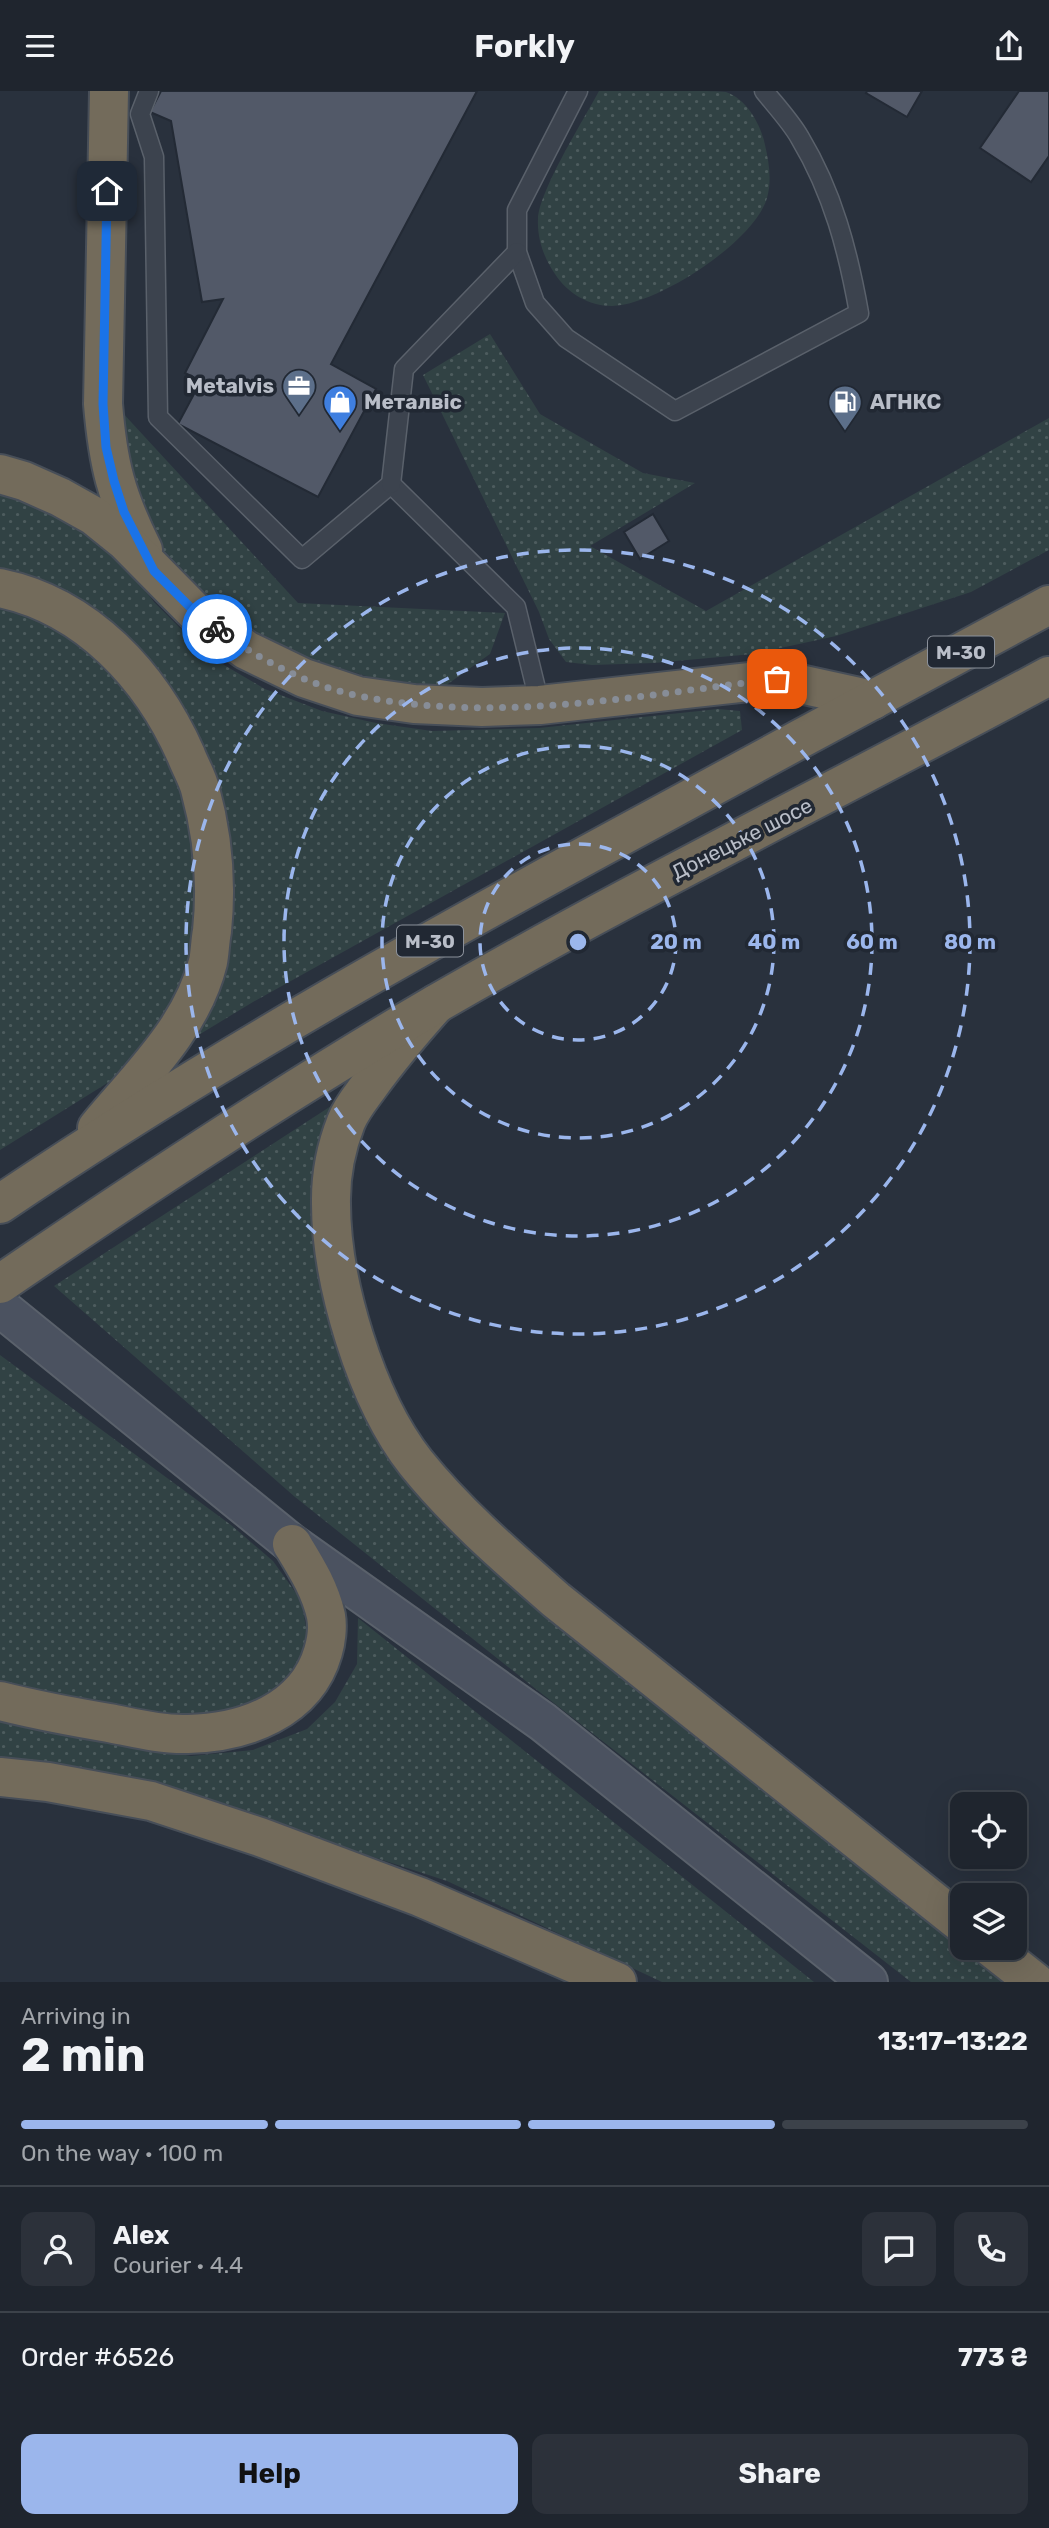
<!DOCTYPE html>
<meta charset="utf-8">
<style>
:root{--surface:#1f252e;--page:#2c313a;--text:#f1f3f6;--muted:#a1a5aa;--line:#3c424a;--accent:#9bb6ec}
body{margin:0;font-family:Rubik,sans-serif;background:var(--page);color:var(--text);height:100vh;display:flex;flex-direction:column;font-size:26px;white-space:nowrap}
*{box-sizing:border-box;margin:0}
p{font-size:23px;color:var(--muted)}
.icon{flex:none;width:38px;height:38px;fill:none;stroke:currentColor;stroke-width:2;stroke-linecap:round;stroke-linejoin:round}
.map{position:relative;height:1891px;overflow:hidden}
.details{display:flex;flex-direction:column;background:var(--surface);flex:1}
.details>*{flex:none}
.controls{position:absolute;left:950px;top:1701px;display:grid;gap:14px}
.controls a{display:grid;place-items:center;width:77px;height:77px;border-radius:14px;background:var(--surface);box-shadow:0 7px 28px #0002,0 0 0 2px var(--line);font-size:35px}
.pin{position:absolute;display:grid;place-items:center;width:60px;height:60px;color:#fff;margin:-30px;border-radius:14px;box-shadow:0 4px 10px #0006}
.courier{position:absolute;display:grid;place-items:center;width:70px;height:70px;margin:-35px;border:5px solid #1a73e8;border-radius:50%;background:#fff;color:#222;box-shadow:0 2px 9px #0007}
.head em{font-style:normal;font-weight:700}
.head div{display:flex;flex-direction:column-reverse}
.head{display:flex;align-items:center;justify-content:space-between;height:119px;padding:0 21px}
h1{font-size:46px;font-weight:700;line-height:52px}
.bar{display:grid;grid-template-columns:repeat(4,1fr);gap:10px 7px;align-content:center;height:84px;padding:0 21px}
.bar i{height:9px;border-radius:5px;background:var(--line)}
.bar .current{background:var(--accent)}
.bar p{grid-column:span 4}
.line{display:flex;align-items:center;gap:18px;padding:0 21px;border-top:2px solid var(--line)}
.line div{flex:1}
.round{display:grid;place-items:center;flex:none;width:74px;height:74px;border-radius:14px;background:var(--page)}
.button{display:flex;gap:14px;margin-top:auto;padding:14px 21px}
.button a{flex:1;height:80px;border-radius:14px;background:var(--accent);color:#111;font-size:28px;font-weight:700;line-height:80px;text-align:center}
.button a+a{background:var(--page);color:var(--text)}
header{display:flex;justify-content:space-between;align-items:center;height:91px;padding:0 21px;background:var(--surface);font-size:32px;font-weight:700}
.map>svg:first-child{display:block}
.grass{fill:url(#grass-dots)}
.building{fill:#525968;stroke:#232a35;stroke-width:2}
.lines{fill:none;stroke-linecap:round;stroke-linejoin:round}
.lane-casing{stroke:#5a616b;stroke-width:21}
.secondary-casing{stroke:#5a616b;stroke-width:42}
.highway-casing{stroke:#474e58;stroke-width:42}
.lane{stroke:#3c434e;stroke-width:18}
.secondary{stroke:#4b5260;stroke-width:38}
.highway{stroke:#736b5b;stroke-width:38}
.done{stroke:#878d97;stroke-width:7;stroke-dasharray:0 12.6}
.route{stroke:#1a73e8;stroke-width:9}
.ring{fill:none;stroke:#9bb6ec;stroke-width:3.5;stroke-dasharray:12 9}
.labels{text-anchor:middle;stroke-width:7;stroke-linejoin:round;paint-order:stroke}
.shield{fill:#212833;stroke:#8b919b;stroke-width:2}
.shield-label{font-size:19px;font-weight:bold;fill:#b9bec8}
.poi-label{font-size:21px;font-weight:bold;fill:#b9bec8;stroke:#212833;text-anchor:start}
.street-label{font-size:21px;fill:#b9bec8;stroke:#212833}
.centre{fill:#9bb6ec;stroke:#212833;stroke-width:3.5}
.ring-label{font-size:21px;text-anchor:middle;font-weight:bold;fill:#9bb6ec;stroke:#212833;stroke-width:7;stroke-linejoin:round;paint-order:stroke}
</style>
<header><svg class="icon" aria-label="menu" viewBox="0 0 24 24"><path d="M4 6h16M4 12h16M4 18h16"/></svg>Forkly<svg class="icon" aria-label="share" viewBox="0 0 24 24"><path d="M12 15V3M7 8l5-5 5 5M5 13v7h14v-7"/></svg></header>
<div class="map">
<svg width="1049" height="1891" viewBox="0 0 1049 1891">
<defs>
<pattern id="grass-dots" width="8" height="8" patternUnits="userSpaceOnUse" patternTransform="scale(1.75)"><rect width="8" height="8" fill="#314244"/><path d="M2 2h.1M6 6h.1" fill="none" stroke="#4d5c5e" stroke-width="1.8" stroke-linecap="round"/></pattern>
</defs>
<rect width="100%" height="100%" fill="#29313d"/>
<!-- grass -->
<g class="grass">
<path d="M599,0c32,0 64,0 96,0 9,0 23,0 31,1 21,7 35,33 39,53 4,17 7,36 2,53 -13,44 -110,107 -155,108 -23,0 -45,-13 -57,-32 -11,-16 -18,-35 -17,-55 1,-28 46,-100 61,-128z"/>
<path d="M490,243l50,80 103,59 52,10 -105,63 116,65 343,-193v132l-78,42 -135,44 -83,18 -99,9 -62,2 -26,-3 -17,-23 -10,-27 -116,-237z"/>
<path d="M120,319l178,193 207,10 -15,41 -45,32 -69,-7 -105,-32 -59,-35 -60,-65 -24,-55z"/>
<path d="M0,400l82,35 40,34 32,42 35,35 30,25 46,27 57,22 54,12 56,8 107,-3 179,-19 22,2 2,19 -489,272 -61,37 39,-125 1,-62 -14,-63 -21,-44 -197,-170z"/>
<path d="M0,509l97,50 57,71 44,112 1,108 -29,74 -53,62 -117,73z"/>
<path d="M348,1004l-12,22 37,300 589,526v5h7l42,34h-100l-379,-296 -237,-189 -241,-211z"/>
<path d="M0,1264l231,170 42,36 28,39 8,43 -19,39 -51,28 -46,8 -107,-15 -86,-18z"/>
<path d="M358,1527l456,364h-152l-215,-101 -286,-93 -161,-28v-40l191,36 62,-6 54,-21 28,-27 22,-38z"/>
</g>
<!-- building -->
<g class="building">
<path d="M161,0h316l-146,273 45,25 -58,108 -140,-73 23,-43 -16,-8 38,-74 -21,3 -31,-181 -21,-9z"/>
<path d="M867,0h55l-15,26 -41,-24z"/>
<path d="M1019,0h30v65l-18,26 -51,-34z"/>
<path d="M653,423l16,27 -29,18 -16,-27z"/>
</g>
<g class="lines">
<!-- lane casing -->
<g class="lane-casing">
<g id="lane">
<path d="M149,0l-9,23 14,43 4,260 144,142 89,-75 125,123 24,98"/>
<path d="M578,0l-61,119v42l18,51 31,35 109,73 184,-98c-11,-62 -26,-120 -59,-175 -9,-16 -24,-32 -36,-47"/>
<path d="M391,393l13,-115 113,-117"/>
</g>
</g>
<!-- secondary casing -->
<g class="secondary-casing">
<path id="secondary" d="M0,1216l292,237 251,178 325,260"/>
</g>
<!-- highway casing -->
<g class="highway-casing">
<g id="highway">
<path d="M109,0l-6,313c5,60 13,92 40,146"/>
<path d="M0,383l24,7 36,16 34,19 31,25 73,74 48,35 58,28 54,18 56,8 68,3 58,-2 237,-26 96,21"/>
<path d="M0,497c87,18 151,88 186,167 4,11 11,22 14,34 13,47 17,94 12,142 -2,10 -2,21 -4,31 -16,66 -70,116 -111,166"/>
<path d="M436,913c-24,27 -46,53 -67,82 -8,11 -18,23 -23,36 -9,23 -15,52 -15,77 -1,81 35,201 85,264 41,51 91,94 140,137l406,324"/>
<path d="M0,1113c213,-144 438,-269 664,-391 128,-70 256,-139 385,-208"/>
<path d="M0,1193c142,-97 287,-193 436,-280 201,-116 409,-218 613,-328"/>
<path d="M0,1610c36,9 73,16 109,22 26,5 53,12 79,11 56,-1 118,-23 135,-82 3,-10 5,-25 3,-36 -6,-27 -20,-49 -34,-72"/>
<path d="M0,1686l48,5 103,19 109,36 160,60 197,85"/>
<path d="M992,1857l43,34"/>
</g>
</g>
<!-- lane -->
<use href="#lane" class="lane"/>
<!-- secondary -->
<use href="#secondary" class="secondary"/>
<!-- highway -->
<use href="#highway" class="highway"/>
</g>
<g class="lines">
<!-- done -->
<path class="done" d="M217,538c42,30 91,57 143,67 137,28 280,-1 417,-17"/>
<!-- route -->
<path class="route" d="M107,100l-4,213 3,43 8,34 10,31 30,59 44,44 19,14"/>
</g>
<!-- distance rings -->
<g class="ring">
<circle cx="578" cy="851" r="98"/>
<circle cx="578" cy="851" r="196"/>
<circle cx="578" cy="851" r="294"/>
<circle cx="578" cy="851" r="392"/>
</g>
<!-- icons -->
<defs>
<g id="office-pin" transform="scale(1.75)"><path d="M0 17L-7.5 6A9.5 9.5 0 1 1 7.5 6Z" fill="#5c6f8a" stroke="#212833"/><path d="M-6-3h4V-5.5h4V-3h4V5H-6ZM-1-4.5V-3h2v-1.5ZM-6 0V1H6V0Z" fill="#fff"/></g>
<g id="shop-pin" transform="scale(1.75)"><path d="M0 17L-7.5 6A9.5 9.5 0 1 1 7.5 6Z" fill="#3f7fe0" stroke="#212833"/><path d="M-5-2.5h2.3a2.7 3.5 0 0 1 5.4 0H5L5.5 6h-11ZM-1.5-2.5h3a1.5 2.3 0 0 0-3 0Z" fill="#fff"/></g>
<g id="fuel-pin" transform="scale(1.75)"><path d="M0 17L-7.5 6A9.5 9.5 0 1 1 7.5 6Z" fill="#5c6f8a" stroke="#212833"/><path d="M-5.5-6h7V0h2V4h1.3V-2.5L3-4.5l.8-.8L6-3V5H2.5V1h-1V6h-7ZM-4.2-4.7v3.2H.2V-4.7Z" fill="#fff"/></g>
</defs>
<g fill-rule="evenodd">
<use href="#office-pin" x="299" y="295"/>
<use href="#shop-pin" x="340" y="311"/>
<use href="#fuel-pin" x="845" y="311"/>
</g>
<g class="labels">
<!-- shield labels -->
<g class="shield">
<rect x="928" y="545.5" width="66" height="31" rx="5"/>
<rect x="397" y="834.5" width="66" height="31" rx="5"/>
</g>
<g class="shield-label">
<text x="961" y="568">М-30</text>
<text x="430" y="857">М-30</text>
</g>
<!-- poi labels -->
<g class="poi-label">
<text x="274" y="302" text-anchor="end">Metalvis</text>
<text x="364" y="318">Металвіс</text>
<text x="870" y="318">АГНКС</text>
</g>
<!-- street labels -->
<g class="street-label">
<text transform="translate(742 748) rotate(-27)" y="7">Донецьке шосе</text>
</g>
</g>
<circle cx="578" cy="851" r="10" class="centre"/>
<g class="ring-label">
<text x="676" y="858">20 m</text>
<text x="774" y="858">40 m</text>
<text x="872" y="858">60 m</text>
<text x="970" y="858">80 m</text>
</g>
</svg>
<div class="controls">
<a><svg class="icon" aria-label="locate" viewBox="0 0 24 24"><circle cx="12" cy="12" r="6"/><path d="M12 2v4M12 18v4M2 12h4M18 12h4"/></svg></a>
<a><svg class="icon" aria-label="layers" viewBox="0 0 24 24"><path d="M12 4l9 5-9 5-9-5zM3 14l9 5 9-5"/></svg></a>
</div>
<div class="pin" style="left:777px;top:588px;background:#ea580c"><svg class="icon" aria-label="bag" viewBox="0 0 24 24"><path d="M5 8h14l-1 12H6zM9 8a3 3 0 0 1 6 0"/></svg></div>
<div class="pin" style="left:107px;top:100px;background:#1f2937"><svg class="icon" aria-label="home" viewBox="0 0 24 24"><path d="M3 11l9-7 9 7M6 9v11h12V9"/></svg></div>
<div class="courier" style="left:217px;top:538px"><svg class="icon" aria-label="bike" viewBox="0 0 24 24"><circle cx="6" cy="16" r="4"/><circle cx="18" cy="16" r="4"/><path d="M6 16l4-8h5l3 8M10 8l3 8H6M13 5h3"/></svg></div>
</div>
<section class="details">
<div class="head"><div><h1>2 min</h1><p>Arriving in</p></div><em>13:17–13:22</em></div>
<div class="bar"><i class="current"></i><i class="current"></i><i class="current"></i><i></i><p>On the way · 100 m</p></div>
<div class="line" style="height:126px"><a class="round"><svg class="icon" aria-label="person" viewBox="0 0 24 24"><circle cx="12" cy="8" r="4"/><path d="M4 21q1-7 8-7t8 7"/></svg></a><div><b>Alex</b><p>Courier · 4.4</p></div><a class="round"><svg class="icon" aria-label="chat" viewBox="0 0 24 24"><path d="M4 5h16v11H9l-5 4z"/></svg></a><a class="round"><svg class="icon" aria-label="phone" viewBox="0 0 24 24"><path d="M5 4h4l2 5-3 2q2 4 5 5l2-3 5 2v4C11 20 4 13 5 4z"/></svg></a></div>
<div class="line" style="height:91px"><div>Order #6526</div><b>773 ₴</b></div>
<div class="button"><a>Help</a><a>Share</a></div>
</section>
